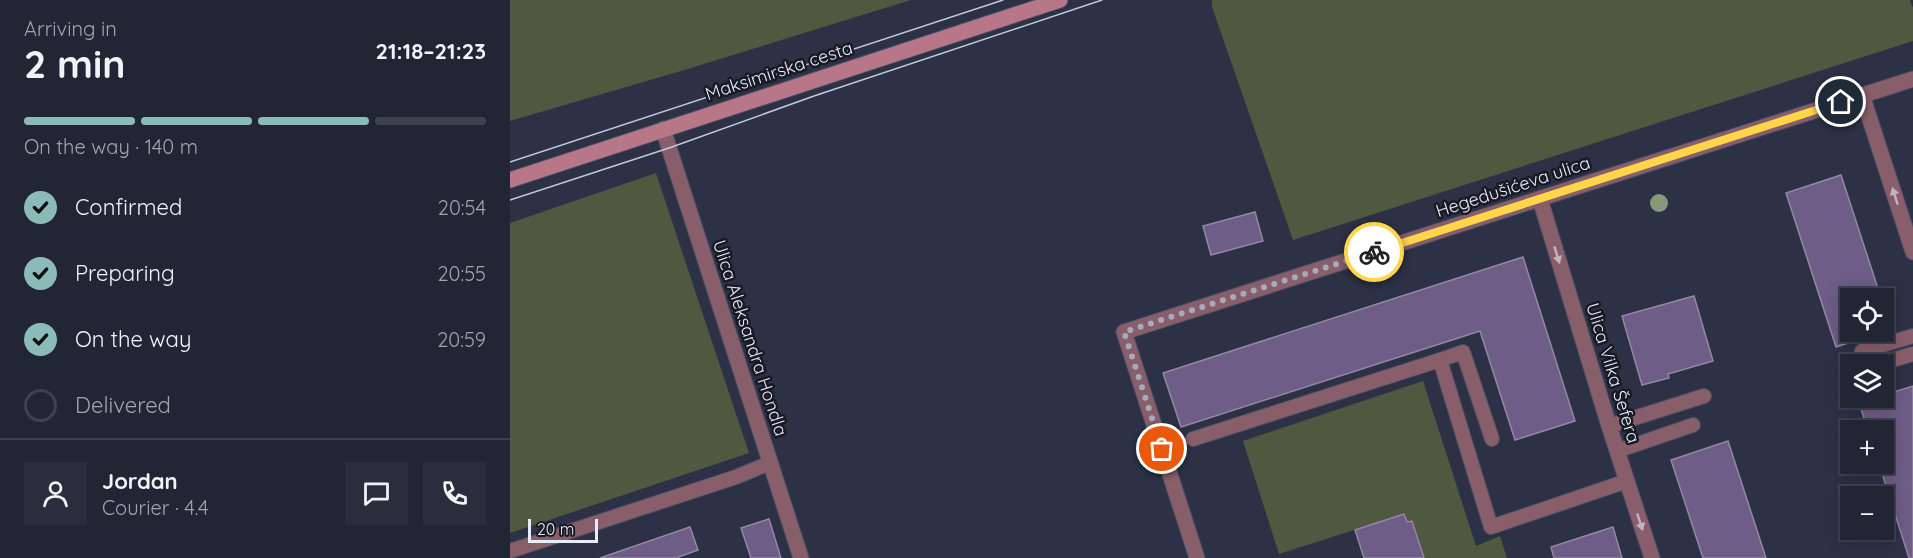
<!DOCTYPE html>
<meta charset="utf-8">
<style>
:root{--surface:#212534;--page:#292d3c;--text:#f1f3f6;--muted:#a2a5ac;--line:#3e424f;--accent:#8bbbb9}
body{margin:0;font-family:Quicksand,sans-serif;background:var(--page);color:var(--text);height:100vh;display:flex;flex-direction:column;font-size:22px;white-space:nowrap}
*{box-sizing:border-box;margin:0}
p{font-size:20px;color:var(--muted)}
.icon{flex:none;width:33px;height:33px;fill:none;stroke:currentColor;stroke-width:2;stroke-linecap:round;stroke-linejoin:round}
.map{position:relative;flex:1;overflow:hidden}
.sheet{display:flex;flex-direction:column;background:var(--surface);width:510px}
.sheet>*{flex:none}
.tools{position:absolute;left:1330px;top:288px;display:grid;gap:12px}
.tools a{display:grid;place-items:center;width:54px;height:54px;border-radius:0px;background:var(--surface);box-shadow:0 3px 15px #0003,0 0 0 2px var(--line);font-size:30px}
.scale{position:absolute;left:18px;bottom:15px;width:70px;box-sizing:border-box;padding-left:6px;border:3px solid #e8ebfa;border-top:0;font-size:16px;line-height:21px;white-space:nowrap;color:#e8ebfa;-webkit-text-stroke:4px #171a23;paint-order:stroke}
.pin{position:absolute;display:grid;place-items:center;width:51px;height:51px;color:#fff;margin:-26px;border:3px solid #fff;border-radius:50%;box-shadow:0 2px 6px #0007}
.courier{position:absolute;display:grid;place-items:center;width:60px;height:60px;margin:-30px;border:4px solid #ffd54a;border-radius:50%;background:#fff;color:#222;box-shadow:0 2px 8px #0007}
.head em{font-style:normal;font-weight:700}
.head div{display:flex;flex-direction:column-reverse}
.head{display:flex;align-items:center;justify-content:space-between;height:102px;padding:0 24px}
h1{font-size:39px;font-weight:700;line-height:45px}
.bar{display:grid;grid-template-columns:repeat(4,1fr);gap:9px 6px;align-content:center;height:72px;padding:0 24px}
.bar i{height:8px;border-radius:4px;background:var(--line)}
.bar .on{background:var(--accent)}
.bar p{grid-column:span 4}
.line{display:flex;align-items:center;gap:15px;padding:0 24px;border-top:2px solid var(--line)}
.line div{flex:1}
.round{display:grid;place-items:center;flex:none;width:63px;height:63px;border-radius:0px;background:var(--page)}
ol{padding:0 24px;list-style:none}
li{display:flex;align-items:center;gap:18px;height:66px}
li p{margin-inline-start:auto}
li .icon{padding:6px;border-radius:50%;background:var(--accent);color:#111;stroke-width:4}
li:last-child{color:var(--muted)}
li i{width:33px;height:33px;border:3px solid var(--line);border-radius:50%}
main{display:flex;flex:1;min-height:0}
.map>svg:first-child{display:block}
.green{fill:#4e593f}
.building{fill:#6e5d86;stroke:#9288a2;stroke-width:1.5}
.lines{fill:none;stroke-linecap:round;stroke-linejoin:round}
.lane-casing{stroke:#4a4f63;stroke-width:16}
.street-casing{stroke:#4a4f63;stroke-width:17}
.secondary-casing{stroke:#4a4f63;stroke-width:17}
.lane{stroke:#885e6a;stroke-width:14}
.street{stroke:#885e6a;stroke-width:15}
.secondary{stroke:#b87689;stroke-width:15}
.tram{stroke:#c5c9d9;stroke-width:1.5}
.tree{fill:#87997b}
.oneway{fill:#c2b3c0}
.done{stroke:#a6aabb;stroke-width:6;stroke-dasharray:0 10.8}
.route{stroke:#ffd54a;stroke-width:8}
.labels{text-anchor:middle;stroke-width:5;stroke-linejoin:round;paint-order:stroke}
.street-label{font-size:18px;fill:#e8ebfa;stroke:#171a23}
</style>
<main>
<section class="sheet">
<div class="head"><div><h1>2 min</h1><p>Arriving in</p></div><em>21:18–21:23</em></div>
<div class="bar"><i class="on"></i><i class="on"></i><i class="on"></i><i></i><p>On the way · 140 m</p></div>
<ol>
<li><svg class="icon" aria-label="check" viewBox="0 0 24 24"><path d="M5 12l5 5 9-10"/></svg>Confirmed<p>20:54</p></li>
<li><svg class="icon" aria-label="check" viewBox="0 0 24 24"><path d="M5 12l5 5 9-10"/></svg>Preparing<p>20:55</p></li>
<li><svg class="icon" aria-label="check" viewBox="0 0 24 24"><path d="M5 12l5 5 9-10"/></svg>On the way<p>20:59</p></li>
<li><i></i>Delivered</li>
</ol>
<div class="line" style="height:108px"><a class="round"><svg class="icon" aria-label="person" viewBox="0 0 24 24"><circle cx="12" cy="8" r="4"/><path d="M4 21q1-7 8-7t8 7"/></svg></a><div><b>Jordan</b><p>Courier · 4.4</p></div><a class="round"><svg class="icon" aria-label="chat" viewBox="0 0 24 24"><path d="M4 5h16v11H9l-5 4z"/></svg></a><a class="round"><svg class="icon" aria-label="phone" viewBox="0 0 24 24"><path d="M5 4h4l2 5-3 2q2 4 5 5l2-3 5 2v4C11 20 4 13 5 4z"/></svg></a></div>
</section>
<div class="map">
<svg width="1403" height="558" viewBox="0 0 1403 558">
<rect width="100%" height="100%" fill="#2c3146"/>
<!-- green -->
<g class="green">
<path d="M0,0h401l-230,71 -171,50z"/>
<path d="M702,0h698l3,8v33l-620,199 -81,-233z"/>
<path d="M146,173l93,280 -239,80v-310z"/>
<path d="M913,381l53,165 24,-10 7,22h-83l-12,-37 -5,1 -3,-8 -125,40 -36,-113z"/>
</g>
<!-- building -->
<g class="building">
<path d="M1331,175l40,123h-30v34h33v-25l7,22 -55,18 -50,-154z"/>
<path d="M745,212l8,29 -52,14 -8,-29z"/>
<path d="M1013,257l52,164 -60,19 -35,-109 -299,96 -18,-54z"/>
<path d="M1184,296l19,65 -45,13 1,4 -27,7 -20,-69z"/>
<path d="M1403,386v172h-4l-30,-94h5v-34h-16l-9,-27 17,-5h8v-3z"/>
<path d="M1218,441l38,117h-63l-32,-98z"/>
<path d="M894,514l3,8 5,-1 12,37h-60l-9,-28z"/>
<path d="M259,519l12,39h-30l-10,-30z"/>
<path d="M180,527l8,23 -22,8h-76z"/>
<path d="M1103,527l9,31h-68l-3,-11z"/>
</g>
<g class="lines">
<!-- lane casing -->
<g class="lane-casing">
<g id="lane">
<path d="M1352,351l51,-15"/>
<path d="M930,360l23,-8 29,87"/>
<path d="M1369,364l34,-10"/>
<path d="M1099,426l95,-30"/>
<path d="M683,439l247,-79 51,167 136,-46"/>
<path d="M1107,451l76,-26"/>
<path d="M0,551l226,-74 34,-14"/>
</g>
</g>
<!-- street casing -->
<g class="street-casing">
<g id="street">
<path d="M1352,95l51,157"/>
<path d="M153,129l138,429"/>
<path d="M1030,199l69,227 43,132"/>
<path d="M687,558l-73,-226 789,-253"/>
</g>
</g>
<!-- secondary casing -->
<g class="secondary-casing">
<path id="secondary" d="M0,180l550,-180"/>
</g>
<!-- lane -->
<use href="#lane" class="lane"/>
<!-- street -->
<use href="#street" class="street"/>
<!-- secondary -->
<use href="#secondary" class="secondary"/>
<!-- tram -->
<g class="tram">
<path d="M0,162l493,-162"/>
<path d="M0,200l159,-52 145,-52 288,-96"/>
</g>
</g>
<!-- trees -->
<circle class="tree" cx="1149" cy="203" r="9"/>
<!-- one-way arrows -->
<defs><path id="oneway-solid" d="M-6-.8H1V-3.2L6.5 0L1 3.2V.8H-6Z" transform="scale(1.5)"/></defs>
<g class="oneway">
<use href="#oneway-solid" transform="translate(1385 196) rotate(-108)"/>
<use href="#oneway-solid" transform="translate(1047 255) rotate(73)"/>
<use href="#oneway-solid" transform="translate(1130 522) rotate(72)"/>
</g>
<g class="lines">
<!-- done -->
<path class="done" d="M652,449l-38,-117 250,-80"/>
<!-- route -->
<path class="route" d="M864,252l467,-150"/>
</g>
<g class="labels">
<!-- street labels -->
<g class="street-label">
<text transform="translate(269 71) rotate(-18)" y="6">Maksimirska cesta</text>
<text transform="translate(1003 187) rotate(-18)" y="6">Hegedušićeva ulica</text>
<text transform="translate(240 338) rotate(72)" y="6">Ulica Aleksandra Hondla</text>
<text transform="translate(1103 373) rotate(73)" y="6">Ulica Vilka Šefera</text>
</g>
</g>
</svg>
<div class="tools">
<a><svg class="icon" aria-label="locate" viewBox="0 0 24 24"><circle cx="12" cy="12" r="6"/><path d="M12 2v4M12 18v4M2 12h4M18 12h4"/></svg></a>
<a><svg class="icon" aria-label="layers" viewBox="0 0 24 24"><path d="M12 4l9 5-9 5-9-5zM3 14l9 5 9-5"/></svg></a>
<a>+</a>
<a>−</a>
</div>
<div class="scale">20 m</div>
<div class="pin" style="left:652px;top:449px;background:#ea580c"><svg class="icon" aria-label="bag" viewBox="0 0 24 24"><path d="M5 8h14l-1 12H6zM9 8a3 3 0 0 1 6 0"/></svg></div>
<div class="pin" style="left:1331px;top:102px;background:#1f2937"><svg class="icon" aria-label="home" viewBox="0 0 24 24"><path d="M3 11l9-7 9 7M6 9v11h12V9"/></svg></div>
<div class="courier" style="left:864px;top:252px"><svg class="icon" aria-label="bike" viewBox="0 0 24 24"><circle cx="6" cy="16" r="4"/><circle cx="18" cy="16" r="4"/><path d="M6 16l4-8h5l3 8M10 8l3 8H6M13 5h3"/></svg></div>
</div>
</main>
